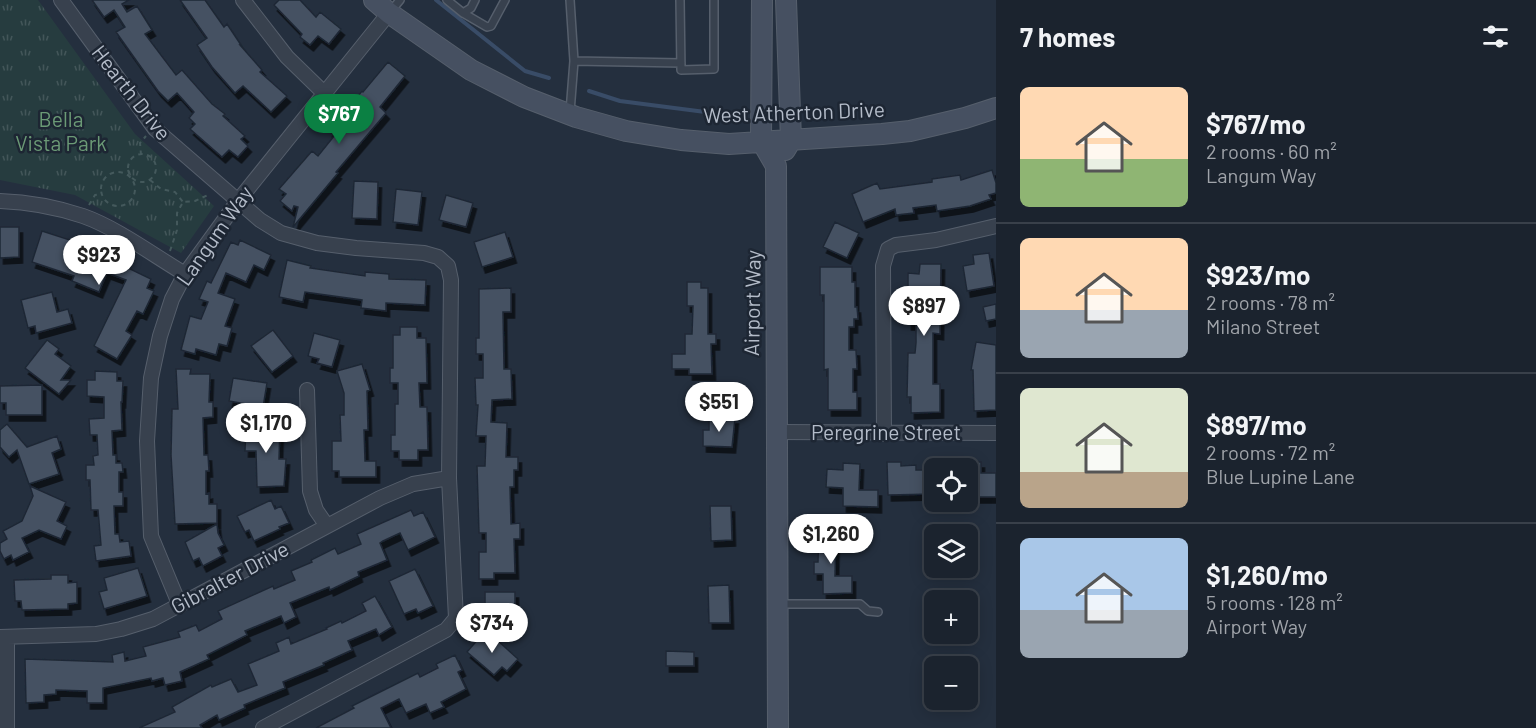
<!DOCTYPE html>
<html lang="en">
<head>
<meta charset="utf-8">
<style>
  body { margin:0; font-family:Barlow,sans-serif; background:#242b36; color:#f1f3f6; height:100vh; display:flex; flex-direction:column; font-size:22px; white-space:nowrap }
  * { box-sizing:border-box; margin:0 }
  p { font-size:20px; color:#a0a4aa }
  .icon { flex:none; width:33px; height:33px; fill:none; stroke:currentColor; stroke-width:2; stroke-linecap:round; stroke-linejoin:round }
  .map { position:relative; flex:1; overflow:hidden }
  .details { display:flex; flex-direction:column; background:#1b232e; width:540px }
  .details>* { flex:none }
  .tools { position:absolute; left:924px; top:458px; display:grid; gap:12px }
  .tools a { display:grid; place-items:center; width:54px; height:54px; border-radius:9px; background:#1b232e; box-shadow:0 3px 15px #0003,0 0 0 2px #39404a; font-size:30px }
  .price { position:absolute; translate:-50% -51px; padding:0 14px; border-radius:21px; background:#fff; color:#222; font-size:20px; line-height:39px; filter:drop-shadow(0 2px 3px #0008) }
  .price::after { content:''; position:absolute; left:50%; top:36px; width:18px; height:14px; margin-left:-9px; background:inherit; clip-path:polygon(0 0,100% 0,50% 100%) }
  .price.current { background:#0b8043; color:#fff }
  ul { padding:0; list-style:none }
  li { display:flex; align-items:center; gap:18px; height:150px; padding:0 24px }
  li+li { border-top:2px solid #39404a }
  li span { display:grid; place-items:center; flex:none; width:168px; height:120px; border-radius:9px; color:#555 }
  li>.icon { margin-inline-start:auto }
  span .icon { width:72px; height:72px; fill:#fffc; stroke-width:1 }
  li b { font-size:26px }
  h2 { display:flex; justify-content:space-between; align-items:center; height:72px; padding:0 24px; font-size:26px }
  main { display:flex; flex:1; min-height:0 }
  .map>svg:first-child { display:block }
</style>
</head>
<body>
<main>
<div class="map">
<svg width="996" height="728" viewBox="0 0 996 728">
  <defs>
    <pattern id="park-tufts" width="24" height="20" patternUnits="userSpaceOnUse" patternTransform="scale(1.5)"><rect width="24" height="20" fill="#263c3f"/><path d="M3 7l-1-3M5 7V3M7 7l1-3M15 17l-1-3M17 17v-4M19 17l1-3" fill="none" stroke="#435659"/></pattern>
    <filter id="shadow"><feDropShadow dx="3.5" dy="6" stdDeviation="0" flood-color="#0009"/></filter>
  </defs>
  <rect width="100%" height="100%" fill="#242f3e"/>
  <path fill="url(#park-tufts)" d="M0,0H38L135,134L214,206L181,253L75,195L0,180Z"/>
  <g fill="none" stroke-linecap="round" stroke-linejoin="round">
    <path stroke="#394c67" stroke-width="4" d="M436,0L525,71L549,78
      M589,91L620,101L713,113"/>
  </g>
  <path fill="#455162" stroke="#1f2835" stroke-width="1.5" filter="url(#shadow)" d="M92,0H129L122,4L127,12L137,6L152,30L145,34L176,75L182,70L212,104L225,114L223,116L245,136L241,139L248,146L238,157L229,150L222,157L190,129L195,124L189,118L194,112L177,93L168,101L158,91L116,32L125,27L114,10L104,17Z
    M180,0H205L224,27L227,24L241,45H240L262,70L260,72L287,96L271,112L243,86L235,93L212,67L197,45L207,38Z
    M279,0H300L316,17L320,12L341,29L329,44L318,36L310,45L300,37L302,34L274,5Z
    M388,62L405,76L380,107L386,113L336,172L338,173L293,227L298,207L294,206L292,211L280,201L286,194L279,189L312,151L318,156L335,135L329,131L338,120L348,129L364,112L353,102L362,91L363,92Z
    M992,170L996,183V193L989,195L991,199L970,206L937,211L936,205L913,208L914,213L896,215L895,209L863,222L852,194L877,183L880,189L932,182V179L960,175L961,180Z
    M354,181L378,182L377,219L352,218Z
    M396,189L422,192L418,225L393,222Z
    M446,195L473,203L466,227L439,220Z
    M835,222L859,233L847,258L823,247Z
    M0,227H19V257L0,258Z
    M42,231L70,240L69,245L94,255L97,250L121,260L120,264L151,279L147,288L154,291L143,314L137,311L126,331L132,335L117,359L94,346L126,280L107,273L99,292L72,281L74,276L32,262Z
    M505,232L513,257L482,267L474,242Z
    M240,240L271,255L264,270L254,265L246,282L226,273L218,293L235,299L225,326L232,328L227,346L219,344L216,355L196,349L195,354L181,350L190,316L201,319L208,302L199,299L207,281L211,283L231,242L238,245Z
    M989,253L994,286L967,291L963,266L974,264L973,255Z
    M287,260L311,266L310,268L365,276V272L389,274V279L426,280L425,305L386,303V311L361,308L362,300L305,292L303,302L279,297Z
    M920,264H941L940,334L933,333V384H940V412L911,413V397H907L908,353H915L916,343V324H908V273L919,274Z
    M820,267H852V282H855V307H857L858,319H854V327H849V350H856L857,369H853V392H857V410H828V369L824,370V295H820Z
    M687,282H701V288H708V334H716V344H711L712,374H689V369H672V354H685V334H692L693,306H687Z
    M511,288V312H503L504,369H511L512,399L492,400L491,422L507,423L506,457H518V470H514V487H510L511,524L520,523V539H514L515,573H494V579H479V552H486V533H479L477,466H485L486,436H476L478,405H476L475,378H483V354H476V338H479V289Z
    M52,292L57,312L68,309L72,323L36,333L35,326L28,328L21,300Z
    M996,304V319L986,321L983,307Z
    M400,327H417V338H426L427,383H419L420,407H427L428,450H418V460H399V451H391V435H395V404H398V383H390V368H393V335H400Z
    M273,330L293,356L272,372L251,346Z
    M314,333L340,340L332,367L317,363L319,359L308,356Z
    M47,340L59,349L55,354L71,366L61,380H71L59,394L25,368Z
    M976,342L996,345V410L974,411L973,370H971Z
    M362,364L370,390L367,391L368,430H364L365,461H376V477H339V471H332V441H341L340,415H344V393L337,371Z
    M176,369H191L190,374H210L209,402H213V417L203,418L204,455H208L209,471H206V494L209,493V504H217V523L175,524L171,455L172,409H178Z
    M95,371L117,372V381H123L122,402H121L122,430L112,431L113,455H116V463H122L123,472H119V492H123V506H114L115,534H119L120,542L129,541L131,556L96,561L94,546L101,545L98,510H91L90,480H86V465H94L93,456L98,455L97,435H90L89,419L104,418V397L87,396V380H95Z
    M233,378L267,383L263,407L229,401Z
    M42,385V415H6V403H0V386Z
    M709,418H735L732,447L703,446V430H709Z
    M7,424L27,447L57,436L61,449L52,453L59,474L29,484L17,450L9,457L0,447V430Z
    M246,424L280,425L279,459H286L284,486L257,487L256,451H245Z
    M887,462H901V466L916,465V470H934V494L888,495Z
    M968,462H981V473H996V497H968Z
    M843,463L860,464L859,490H878V507L843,506V488L826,487L827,469L843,470Z
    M30,486L66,502L57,521L67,526L61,539L39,530L22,538L29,552L13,560L11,555L4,559L0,551V543L7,539L3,531L22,521L33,496Z
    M271,500L275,509L281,506L289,523L279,527L280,529L254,541L249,530L245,532L237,516Z
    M710,506H731L732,540L711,541Z
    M411,510L414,516L423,512L435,537L408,550L400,533L383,541L380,543L387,560L358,572L359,576L330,590L329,587L290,603L296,617L284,623L281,616L245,631L247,635L207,655L209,659L180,672L182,681L165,685L163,678L152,681L151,678L103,688V703H87V691L56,690V694L44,695V702L26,703L25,659L113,662L112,655L124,652L125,661L146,656L143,647L180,637L178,632L196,625L199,631L222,619L218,611L273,586L274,589L295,580L291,571L312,562L311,560L335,548L338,554L361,544L357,534Z
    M217,524L218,533L224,545L218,548L222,556L203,566L199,558L193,561L185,542Z
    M819,529H836L835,576H852V593L823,594V574H814V562H818Z
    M138,568L147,596L104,609L99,592L107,590L104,578Z
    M415,569L433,606L418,613L416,609L404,614L389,581Z
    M51,575H68V583L77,582V603L68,604V609L22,610L21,601H15L14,580L51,579Z
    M729,585L730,623H709L708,586Z
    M485,592H515V610H511V622H494L504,610H485Z
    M375,596L392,627L379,635L376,629L348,641L352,650L323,663L324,665L283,682L285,688L244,705L245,708L219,720L217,715L200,725L202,728H139L175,712L172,707L211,685L212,687L231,679L238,692L257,685L248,664L279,651L276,643L289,637L291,644L327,629L326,628L341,621L342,623L366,611L362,603Z
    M486,630L518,659L507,671L502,667L494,675L467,652Z
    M666,651L694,652V666H666Z
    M455,655L462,670L458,672L466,689L441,702L444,707L430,713L426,704L406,713L399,699L381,708L391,728H316L354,708L352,706L418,673L420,677L438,668L436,664Z"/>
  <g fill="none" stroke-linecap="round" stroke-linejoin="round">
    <g stroke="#565f6c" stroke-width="10">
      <path id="lane" d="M447,0L463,13L471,8L475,0
        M680,0L681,70L714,69V0
        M390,12L400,0
        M463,13L487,27L491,26L505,0
        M574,61L681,63
        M570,112L574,61L570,0
        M779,604H860L868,611L878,612"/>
    </g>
    <g stroke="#565f6c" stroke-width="16">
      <path id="street" d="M61,0L155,129L260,220L281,233L317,243L356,248L424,253L438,257L448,266L451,280L449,478L456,618L446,630L263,728
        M243,0L287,57L324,93
        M0,201C28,202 56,207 83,216C117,228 153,255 185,274
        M307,390L310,491L316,510L327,526
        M775,432L996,433
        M884,434L883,266L888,249L896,245L936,240L996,226
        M180,606L151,536L147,441L151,378L160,336L172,299L185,274L238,201L389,13
        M0,637L96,634L121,629L153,619L380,498L413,484L449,478
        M7,637V728"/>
    </g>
    <g stroke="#565f6c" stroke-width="22">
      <path id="secondary" d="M374,0L389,13L471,70L524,97L576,117L626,131L681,140L729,144L882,134L910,131L965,118L996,108
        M762,0L761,140L776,166L778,728
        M785,150L791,140L786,0"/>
    </g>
    <path stroke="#44595c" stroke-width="2" stroke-dasharray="4.5 4.5" stroke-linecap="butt" d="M128 168a14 14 0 1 1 28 0a14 14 0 1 1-28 0Z
      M141,155L140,143L146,136
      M101 189a17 17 0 1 1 34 0a17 17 0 1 1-34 0Z
      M150,180L161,189L175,192L183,202
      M89,205L95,195L102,194
      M170,251L177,230V213L183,202L195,201L210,194"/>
    <use href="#lane" stroke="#38414e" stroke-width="7"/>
    <use href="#street" stroke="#38414e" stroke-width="14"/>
    <use href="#secondary" stroke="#465061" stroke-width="20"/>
  </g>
  <g text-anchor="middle" stroke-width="5" stroke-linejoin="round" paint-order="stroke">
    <g font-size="21" fill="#b4bcc9" stroke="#1d2633">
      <text transform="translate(131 93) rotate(52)" y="7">Hearth Drive</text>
      <text transform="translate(794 113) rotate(-2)" y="7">West Atherton Drive</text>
      <text transform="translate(215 236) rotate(-55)" y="7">Langum Way</text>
      <text transform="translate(753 303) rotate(-89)" y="7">Airport Way</text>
      <text x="886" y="440">Peregrine Street</text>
      <text transform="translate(230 578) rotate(-28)" y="7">Gibralter Drive</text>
    </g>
    <g font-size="21" fill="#6b9a76" stroke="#1d2633">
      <text x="61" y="127">Bella<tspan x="61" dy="24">Vista Park</tspan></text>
    </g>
  </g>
</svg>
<div class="tools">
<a><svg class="icon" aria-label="locate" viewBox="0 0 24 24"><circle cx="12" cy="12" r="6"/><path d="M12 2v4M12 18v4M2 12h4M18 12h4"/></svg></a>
<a><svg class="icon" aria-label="layers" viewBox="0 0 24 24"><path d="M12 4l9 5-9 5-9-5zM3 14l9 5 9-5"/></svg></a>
<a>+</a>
<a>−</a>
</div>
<b class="price current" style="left:339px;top:145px">$767</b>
<b class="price" style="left:99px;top:286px">$923</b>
<b class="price" style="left:924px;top:337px">$897</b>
<b class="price" style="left:719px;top:433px">$551</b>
<b class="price" style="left:266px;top:454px">$1,170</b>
<b class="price" style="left:831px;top:565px">$1,260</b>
<b class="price" style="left:492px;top:654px">$734</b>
</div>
<section class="details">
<h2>7 homes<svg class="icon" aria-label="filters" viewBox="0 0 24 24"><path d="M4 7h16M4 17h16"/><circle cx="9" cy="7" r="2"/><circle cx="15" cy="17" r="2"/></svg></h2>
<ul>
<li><span style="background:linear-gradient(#ffd9b3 60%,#8fb573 0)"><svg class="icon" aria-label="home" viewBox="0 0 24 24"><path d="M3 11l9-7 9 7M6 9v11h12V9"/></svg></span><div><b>$767/mo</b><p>2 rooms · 60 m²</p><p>Langum Way</p></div></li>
<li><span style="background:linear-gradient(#ffd9b3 60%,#9aa5b1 0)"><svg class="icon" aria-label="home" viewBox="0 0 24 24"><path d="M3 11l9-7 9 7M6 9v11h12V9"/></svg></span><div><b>$923/mo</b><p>2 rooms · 78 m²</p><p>Milano Street</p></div></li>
<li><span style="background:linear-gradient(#dfe7d0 70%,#b9a48a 0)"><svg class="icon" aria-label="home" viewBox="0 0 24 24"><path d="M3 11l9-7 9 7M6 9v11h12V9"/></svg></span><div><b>$897/mo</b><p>2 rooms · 72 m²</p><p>Blue Lupine Lane</p></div></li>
<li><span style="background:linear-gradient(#a9c7e8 60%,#9aa5b1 0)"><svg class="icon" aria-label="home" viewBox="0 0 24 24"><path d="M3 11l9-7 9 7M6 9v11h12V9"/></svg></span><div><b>$1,260/mo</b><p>5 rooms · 128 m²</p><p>Airport Way</p></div></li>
</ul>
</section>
</main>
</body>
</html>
